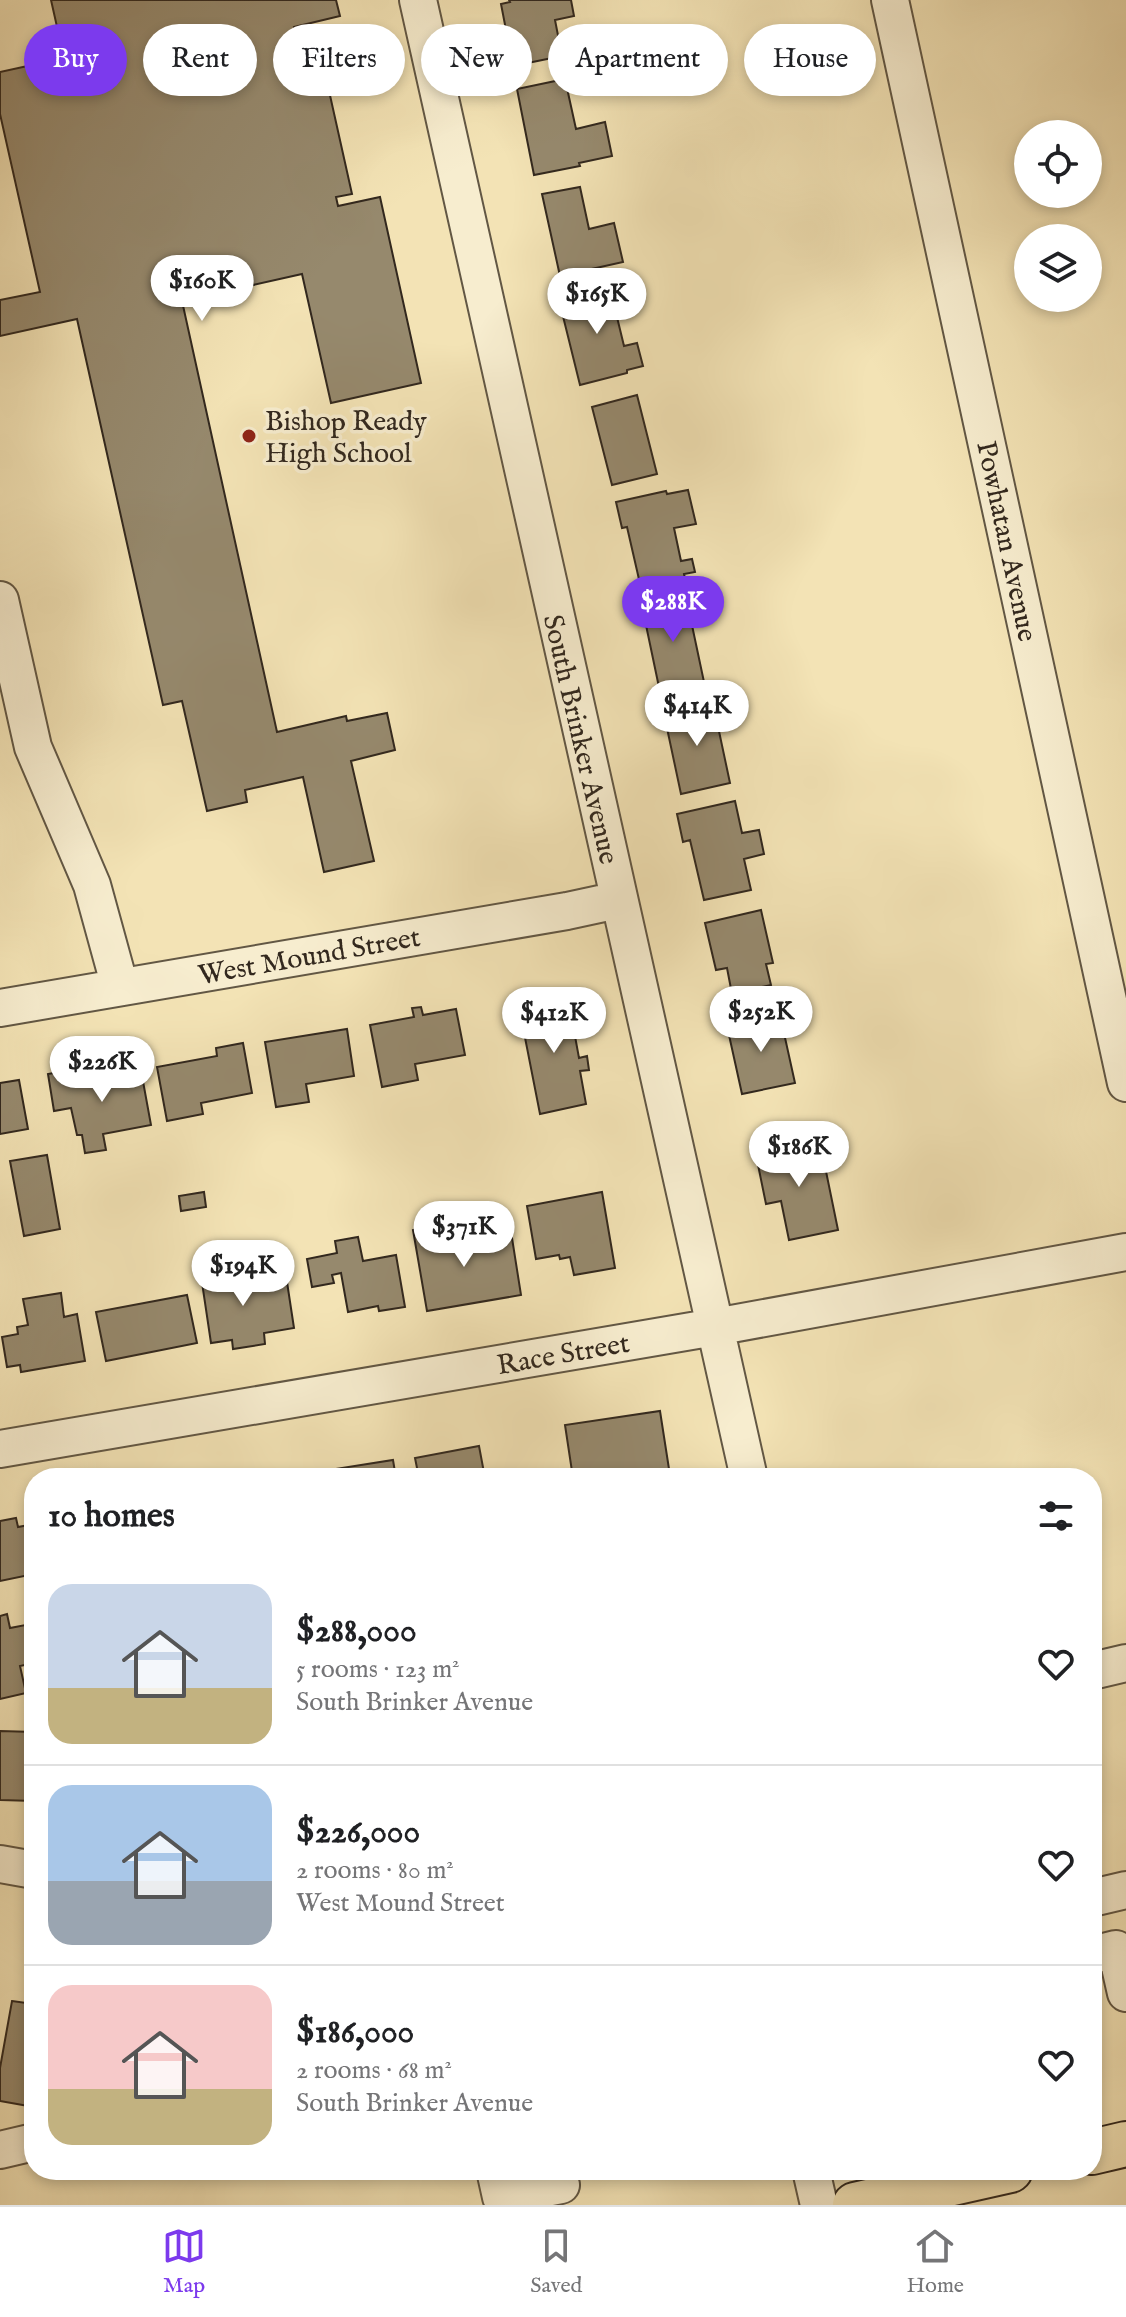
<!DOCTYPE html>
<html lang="en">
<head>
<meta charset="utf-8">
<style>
  body { margin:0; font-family:"IM FELL English",serif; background:#f6f6f6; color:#202124; height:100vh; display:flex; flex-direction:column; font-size:30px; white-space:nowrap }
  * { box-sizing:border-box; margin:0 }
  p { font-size:26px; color:#757577 }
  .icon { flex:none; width:44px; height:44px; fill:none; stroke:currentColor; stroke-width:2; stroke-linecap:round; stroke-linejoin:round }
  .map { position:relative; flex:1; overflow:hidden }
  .sheet { position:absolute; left:24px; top:1468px; width:1078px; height:712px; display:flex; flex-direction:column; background:#fff; border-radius:32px; box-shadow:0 4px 12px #0003 }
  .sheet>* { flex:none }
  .hud { position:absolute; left:24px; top:24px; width:1078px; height:72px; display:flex; gap:16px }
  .buttons { position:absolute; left:1014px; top:120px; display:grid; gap:16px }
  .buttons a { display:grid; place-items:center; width:88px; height:88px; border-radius:50%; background:#fff; box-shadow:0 4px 12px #0003; font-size:40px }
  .price { position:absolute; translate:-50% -68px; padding:0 18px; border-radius:28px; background:#fff; color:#222; font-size:26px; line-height:52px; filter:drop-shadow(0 2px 4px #0008) }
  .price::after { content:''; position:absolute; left:50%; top:48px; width:24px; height:18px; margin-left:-12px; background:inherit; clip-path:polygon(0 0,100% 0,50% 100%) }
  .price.current { background:#7c3aed; color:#fff }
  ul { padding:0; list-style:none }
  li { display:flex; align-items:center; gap:24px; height:200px; padding:0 24px }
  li+li { border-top:2px solid #e0e0e0 }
  li span { display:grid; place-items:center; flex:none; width:224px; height:160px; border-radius:24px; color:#555 }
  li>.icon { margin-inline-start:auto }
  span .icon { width:96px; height:96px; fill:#fffc; stroke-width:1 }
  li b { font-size:34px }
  h2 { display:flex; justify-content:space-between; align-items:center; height:96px; padding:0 24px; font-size:34px }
  .pill { padding:0 28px; border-radius:36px; background:#fff; box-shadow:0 4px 12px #0003; font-size:28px; line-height:72px }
  .pill.current { background:#7c3aed; color:#fff }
  .tabs { display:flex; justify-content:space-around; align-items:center; height:112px; border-top:2px solid #e0e0e0; background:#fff; font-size:22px; color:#757577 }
  .tabs a { display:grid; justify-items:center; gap:4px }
  .tabs .current { color:#7c3aed }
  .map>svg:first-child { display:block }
</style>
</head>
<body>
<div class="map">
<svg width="1126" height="2205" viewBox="0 0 1126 2205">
  <rect width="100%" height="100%" fill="#f3e3b5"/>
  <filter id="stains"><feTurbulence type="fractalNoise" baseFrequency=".0025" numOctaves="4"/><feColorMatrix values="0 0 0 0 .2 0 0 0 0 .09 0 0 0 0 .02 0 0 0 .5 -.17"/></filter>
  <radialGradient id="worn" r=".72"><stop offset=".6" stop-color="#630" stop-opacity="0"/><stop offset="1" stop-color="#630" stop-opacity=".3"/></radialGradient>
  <path fill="#96896d" stroke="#32281e" stroke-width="2" d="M51,0H336L340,16L294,27L299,51L319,46L352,194L336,197L338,206L380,197L421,383L331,403L302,274L182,301L277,732L346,716L347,721L387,713L395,750L351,761L374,861L324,872L303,777L245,790L247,802L207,811L182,701L163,705L77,319L0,336V300L40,292L0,114V72L64,58Z
    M509,0H571L574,16L555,20L562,56L513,66L501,4L510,2Z
    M565,79L576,129L605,122L612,156L579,163L580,166L534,175L517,89Z
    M580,187L589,229L614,223L623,262L560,276L542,194Z
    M609,284L624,346L637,343L643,366L627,370V373L580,385L558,296Z
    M637,395L657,474L612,485L592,407Z
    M688,490L696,524L674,528L681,561L692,559L695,572L684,574L685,578L641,588L627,527L622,528L616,502L666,491L667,494Z
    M686,597L704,682L660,692L642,606Z
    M713,703L730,783L681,794L664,714Z
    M735,801L742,833L759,830L764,854L744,859L751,890L704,900L690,840L683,842L677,814Z
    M761,910L773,963L766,964L771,985L732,994L727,968L716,970L705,923Z
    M568,998L579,1058L587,1056L589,1070L580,1071L586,1104L540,1114L519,1007Z
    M421,1007L423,1015L456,1009L465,1055L415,1064L418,1080L382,1087L370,1025L414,1017L412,1008Z
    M780,1015L795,1083L742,1094L727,1026Z
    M347,1029L354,1076L306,1084L309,1102L276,1107L265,1042Z
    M243,1043L252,1093L201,1103L203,1114L167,1121L157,1067L217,1056L216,1048Z
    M140,1065L151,1125L103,1134L106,1150L85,1153L82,1135H77L71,1108L54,1111L48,1074L70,1070L73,1083L109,1076L108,1071Z
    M19,1080L28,1129L0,1134V1083Z
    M820,1142L838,1230L789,1240L781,1201L766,1204L756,1155Z
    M47,1155L60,1229L24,1236L10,1161Z
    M204,1192L206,1207L181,1211L179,1196Z
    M602,1192L615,1268L574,1275L570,1257L560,1259L559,1255L536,1259L527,1206Z
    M453,1223L457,1247L512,1238L521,1295L427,1311L413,1230Z
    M358,1237L363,1261L396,1255L405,1307L379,1311L378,1306L348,1312L341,1273L332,1275L334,1283L312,1287L307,1259L337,1253L335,1241Z
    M236,1264L240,1289L287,1282L294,1328L264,1333L265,1344L233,1349L232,1340L211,1343L200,1269Z
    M61,1293L64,1317L77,1314L85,1361L21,1372L20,1365L7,1367L2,1337L18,1334L17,1327L28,1325L23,1299Z
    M187,1295L197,1343L106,1361L96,1312Z
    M660,1411L669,1469L613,1478H573L565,1425Z
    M479,1446L485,1478H419L415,1458Z
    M393,1460L396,1478H330L329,1470Z
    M16,1518L18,1527L34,1524V1574L0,1581V1521Z
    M7,1614L10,1628L26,1625L27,1619L34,1618V1663L20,1666L26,1693L0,1699V1616Z
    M0,1731L34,1732V1801L0,1800Z
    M12,2001L34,2004V2107L0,2101V2068Z"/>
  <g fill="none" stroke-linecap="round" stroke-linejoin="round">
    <g stroke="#625744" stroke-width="40">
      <path id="minor" d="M418,0L749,1478
        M890,0L1126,1083
        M0,600L33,747L92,885L120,987
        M0,1008L567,911L618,900
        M0,1449L715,1327L1126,1252
        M1092,1671L1126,1663
        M0,1864L34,1870
        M1092,1898L1126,1890
        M1092,1955L1116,1949L1126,1993
        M0,2150L34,2142
        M495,2170L501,2197L561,2185
        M811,2170L819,2205"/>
    </g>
    <g stroke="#32281e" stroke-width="48">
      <path id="major" d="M1092,2152L1126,2144
        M855,2205L1010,2170"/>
    </g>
    <use href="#minor" stroke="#f7edcf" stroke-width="36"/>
    <use href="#major" stroke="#f3e3b5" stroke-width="44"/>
  </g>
  <circle fill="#8f2418" stroke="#f7edcf" stroke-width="3" cx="249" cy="436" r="8"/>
  <g text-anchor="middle" stroke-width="7" stroke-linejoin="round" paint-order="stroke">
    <g font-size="28" fill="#32281e" stroke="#f7edcf" text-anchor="start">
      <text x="265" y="430">Bishop Ready<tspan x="265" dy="32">High School</tspan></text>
    </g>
    <g font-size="28" fill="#32281e" stroke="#f7edcf">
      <text transform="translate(1008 541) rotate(78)" y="10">Powhatan Avenue</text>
      <text transform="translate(582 739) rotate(77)" y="10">South Brinker Avenue</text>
      <text transform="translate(309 955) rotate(-10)" y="10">West Mound Street</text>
      <text transform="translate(563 1353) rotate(-10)" y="10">Race Street</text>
    </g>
  </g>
  <rect width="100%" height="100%" filter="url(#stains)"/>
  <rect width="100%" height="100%" fill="url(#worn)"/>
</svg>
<div class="buttons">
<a><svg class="icon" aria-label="locate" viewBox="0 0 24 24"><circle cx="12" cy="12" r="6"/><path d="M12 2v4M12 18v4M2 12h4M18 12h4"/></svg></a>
<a><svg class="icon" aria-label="layers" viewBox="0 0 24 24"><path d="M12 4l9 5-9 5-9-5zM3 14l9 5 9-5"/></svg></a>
</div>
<b class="price" style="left:202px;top:323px">$160K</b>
<b class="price" style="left:597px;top:336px">$165K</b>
<b class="price current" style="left:673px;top:644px">$288K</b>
<b class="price" style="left:697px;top:748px">$414K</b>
<b class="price" style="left:761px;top:1054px">$252K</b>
<b class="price" style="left:554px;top:1055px">$412K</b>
<b class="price" style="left:102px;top:1104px">$226K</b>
<b class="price" style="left:799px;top:1189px">$186K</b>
<b class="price" style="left:464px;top:1269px">$371K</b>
<b class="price" style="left:243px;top:1308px">$194K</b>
<div class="hud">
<a class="pill current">Buy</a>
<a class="pill">Rent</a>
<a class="pill">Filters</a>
<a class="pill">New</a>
<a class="pill">Apartment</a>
<a class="pill">House</a>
</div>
<section class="sheet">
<h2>10 homes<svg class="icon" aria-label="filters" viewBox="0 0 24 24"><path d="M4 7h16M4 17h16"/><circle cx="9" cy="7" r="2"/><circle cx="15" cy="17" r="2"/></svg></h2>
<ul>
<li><span style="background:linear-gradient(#c9d6e8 65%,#c2b280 0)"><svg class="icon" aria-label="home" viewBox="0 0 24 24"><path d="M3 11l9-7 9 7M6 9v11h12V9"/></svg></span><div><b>$288,000</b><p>5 rooms · 123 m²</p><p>South Brinker Avenue</p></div><svg class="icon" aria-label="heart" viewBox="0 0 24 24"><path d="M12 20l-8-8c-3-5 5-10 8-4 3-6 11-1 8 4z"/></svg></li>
<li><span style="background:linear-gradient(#a9c7e8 60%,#9aa5b1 0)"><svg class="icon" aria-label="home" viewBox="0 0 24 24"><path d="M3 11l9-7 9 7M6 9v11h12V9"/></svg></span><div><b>$226,000</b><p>2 rooms · 80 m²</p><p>West Mound Street</p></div><svg class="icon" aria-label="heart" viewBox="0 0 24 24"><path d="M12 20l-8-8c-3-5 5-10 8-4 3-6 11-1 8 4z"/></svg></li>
<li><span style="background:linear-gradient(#f6c9c9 65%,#c2b280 0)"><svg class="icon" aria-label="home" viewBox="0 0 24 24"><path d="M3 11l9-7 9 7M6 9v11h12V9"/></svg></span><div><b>$186,000</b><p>2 rooms · 68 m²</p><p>South Brinker Avenue</p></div><svg class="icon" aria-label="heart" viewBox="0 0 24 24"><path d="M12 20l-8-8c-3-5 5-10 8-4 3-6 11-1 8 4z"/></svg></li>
</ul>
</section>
</div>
<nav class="tabs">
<a class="current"><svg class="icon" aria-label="map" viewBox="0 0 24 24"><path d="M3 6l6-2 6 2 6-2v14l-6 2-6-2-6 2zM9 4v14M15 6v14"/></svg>Map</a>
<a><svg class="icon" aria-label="saved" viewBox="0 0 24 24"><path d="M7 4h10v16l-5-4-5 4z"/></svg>Saved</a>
<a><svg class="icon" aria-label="home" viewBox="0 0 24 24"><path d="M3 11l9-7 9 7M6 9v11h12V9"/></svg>Home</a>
</nav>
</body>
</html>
